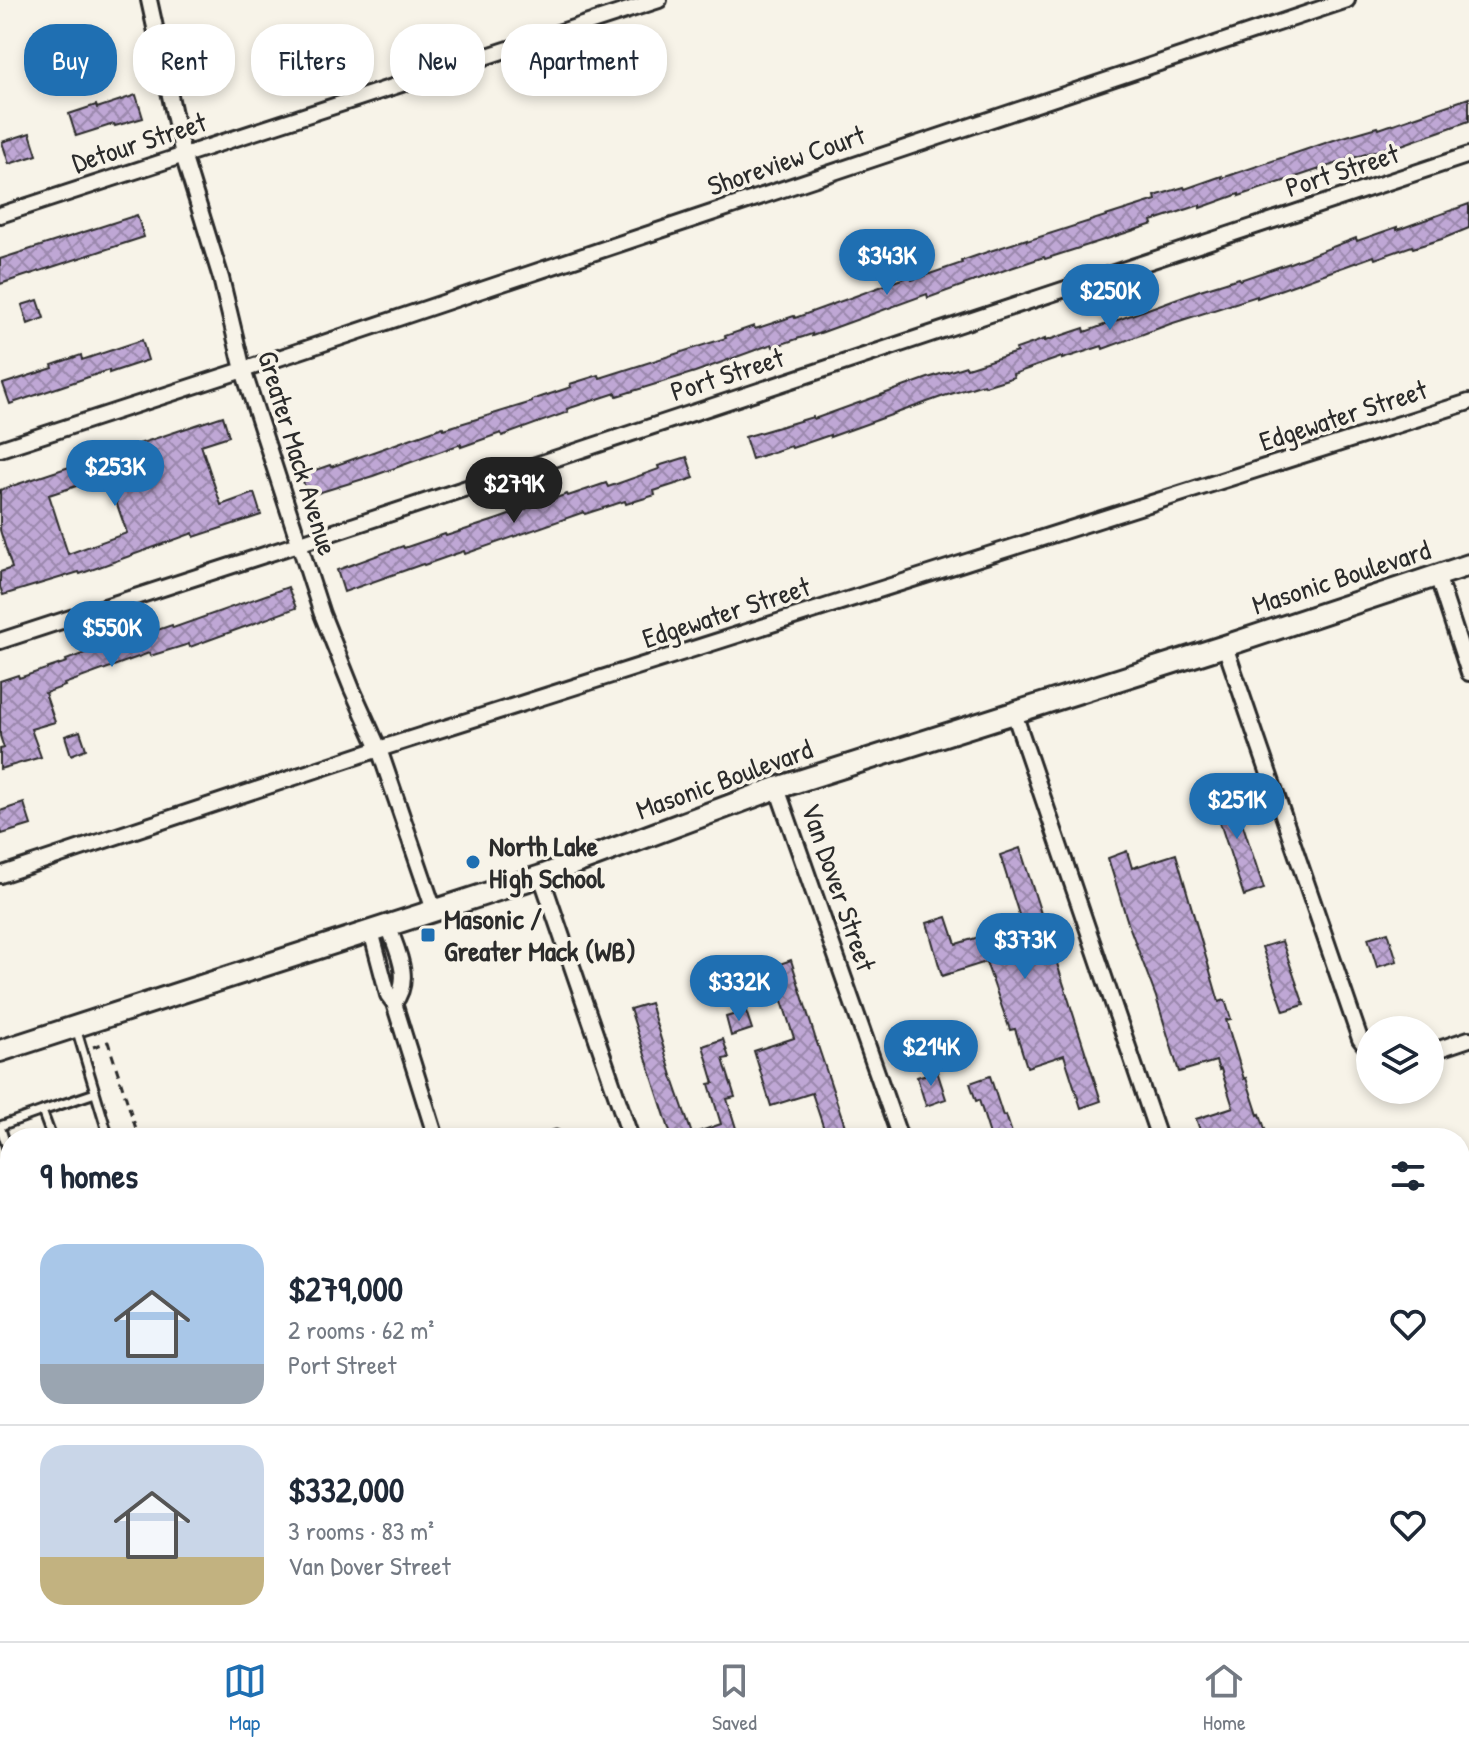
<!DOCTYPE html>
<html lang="en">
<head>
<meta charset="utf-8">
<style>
  body { margin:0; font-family:"Patrick Hand",sans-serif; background:#f6f6f7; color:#1f2937; height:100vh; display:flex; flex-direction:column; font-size:30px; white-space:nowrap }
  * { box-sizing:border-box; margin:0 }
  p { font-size:26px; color:#747a83 }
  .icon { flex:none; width:44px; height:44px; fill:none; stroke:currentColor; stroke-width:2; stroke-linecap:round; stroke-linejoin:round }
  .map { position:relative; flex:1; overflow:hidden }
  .details { position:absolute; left:0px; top:1128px; width:1470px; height:514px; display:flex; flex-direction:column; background:#fff; border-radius:32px 32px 0 0; box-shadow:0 4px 12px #0003 }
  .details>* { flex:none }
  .top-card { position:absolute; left:24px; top:24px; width:800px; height:72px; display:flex; gap:16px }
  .buttons { position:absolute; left:1356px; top:1016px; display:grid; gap:16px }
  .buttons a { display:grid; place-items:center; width:88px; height:88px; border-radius:50%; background:#fff; box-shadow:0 4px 12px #0003; font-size:40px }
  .price { position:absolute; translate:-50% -68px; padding:0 18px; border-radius:28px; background:#1f6fb2; color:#fff; font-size:26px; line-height:52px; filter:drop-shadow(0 2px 4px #0008) }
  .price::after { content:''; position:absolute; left:50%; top:48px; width:24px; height:18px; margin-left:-12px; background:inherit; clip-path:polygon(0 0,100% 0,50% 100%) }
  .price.on { background:#222; color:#fff }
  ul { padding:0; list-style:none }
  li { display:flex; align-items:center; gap:24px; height:200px; padding:0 40px }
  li+li { border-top:2px solid #e0e1e3 }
  li span { display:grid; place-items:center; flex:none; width:224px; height:160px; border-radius:24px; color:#555 }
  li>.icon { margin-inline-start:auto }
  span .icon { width:96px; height:96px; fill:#fffc; stroke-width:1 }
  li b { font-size:34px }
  h2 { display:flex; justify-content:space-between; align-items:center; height:96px; padding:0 40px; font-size:34px }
  .tag { padding:0 28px; border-radius:32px; background:#fff; box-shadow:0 4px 12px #0003; font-size:28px; line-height:72px }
  .tag.on { background:#1f6fb2; color:#fff }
  .dock { display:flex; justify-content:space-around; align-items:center; height:112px; border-top:2px solid #e0e1e3; background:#fff; font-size:22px; color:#747a83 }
  .dock a { display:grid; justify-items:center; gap:4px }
  .dock .on { color:#1f6fb2 }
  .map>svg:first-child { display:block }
</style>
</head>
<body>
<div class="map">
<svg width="1469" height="1641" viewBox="0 0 1469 1641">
  <defs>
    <pattern id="building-cross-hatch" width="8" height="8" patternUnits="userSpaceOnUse" patternTransform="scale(2)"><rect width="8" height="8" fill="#bfa7d5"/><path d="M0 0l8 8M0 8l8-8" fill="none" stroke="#9b88ad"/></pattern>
  </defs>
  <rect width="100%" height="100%" fill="#f7f3e8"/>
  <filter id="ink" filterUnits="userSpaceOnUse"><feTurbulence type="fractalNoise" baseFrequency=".0125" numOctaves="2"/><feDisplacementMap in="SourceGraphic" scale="16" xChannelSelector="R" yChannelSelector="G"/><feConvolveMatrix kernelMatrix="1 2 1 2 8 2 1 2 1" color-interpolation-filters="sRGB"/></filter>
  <g filter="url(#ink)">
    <path fill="#9ee3b0" stroke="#64876e" stroke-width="2" d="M10,1491V1575L0,1542V1494Z"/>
    <path fill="url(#building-cross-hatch)" stroke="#2b2b2b" stroke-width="2" fill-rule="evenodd" d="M136,95L143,118L115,126L114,124L76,136L69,114L96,105L97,108Z
      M1469,98V121L1396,147L1395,145L1356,157L1239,196V194L1200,208V205L1152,221L1153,224L1045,259L1044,257L1005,270L928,298L927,294L812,336V334L773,347L772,344L695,372L617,396L616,393L567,409L568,412L502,436L501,433L461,447V444L373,476L308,496L301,475L330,465L331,467L443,427L444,429L532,402V400L571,387L570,384L599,375L600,378L726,338L725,336L754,326L755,329L794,316L795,318L910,276L912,280L962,263L961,261L990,251L1027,239V241L1156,200L1155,196L1184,187L1185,189L1222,176V178L1340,138L1378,127L1379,129Z
      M30,133L37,155L9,164L2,142Z
      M1469,204V228L1442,239L1413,248L1412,246L1375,259L1374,256L1257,298V296L1170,324L1103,349L1102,346L1062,359V357L1013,374L1014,377L985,386L984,384L944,396L830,437V435L792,448L791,446L752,459L745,437L813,417L814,419L928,378L966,366L967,368L1017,352L1016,349L1045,339V341L1084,328L1085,332L1200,290L1239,278L1240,280L1290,263L1356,238L1357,241L1397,227V230Z
      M137,215L144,237L0,284V259Z
      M38,300L44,318L28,324L22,305Z
      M142,340L148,360L109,373V370L10,404L3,384L53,368L52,365L81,355L82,360Z
      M223,416L229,436L201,445L221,505L254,493L261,515L194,537L193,533L80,574L79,572L3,595L0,587V572L12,568L0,530V490ZM107,476L127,533L68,554L49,495Z
      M687,457L694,478L654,491L655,495L626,504L625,501L585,514L584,512L465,554L464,551L424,565L423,564L344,592L337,570L403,546L404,548L445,534L446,536L498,519L567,494L568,496L606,483L608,487L659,469L658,466Z
      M288,587L296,608L190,647L189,644L150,656L149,653L64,684L65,686L45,693L55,722L31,729L41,757L0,769V749L4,748L0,736V681L18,675L19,678L67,662L66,660L133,635L134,638L172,625L173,628Z
      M80,731L86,749L71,755L65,736Z
      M1230,786L1264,889L1244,896L1210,792Z
      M24,803L31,825L2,834L0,827V811Z
      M1020,848L1101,1101L1081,1108L1064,1055L1027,1067L1015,1029L1010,1030L986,962L942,976L927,923L947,917L956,944L1022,924L1000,855Z
      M1127,851L1132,868L1176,854L1219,1002L1225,1000L1231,1019L1226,1020L1244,1079L1246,1078L1258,1115L1260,1114L1266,1132L1247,1138H1203L1196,1119L1233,1107L1221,1069L1219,1070L1216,1061L1179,1072L1156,997L1128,923L1108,858Z
      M1388,932L1397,961L1377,967L1368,938Z
      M1282,941L1304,1005L1284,1011L1262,947Z
      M791,960L815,1037L849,1138H827L812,1093L771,1106L754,1051L794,1038L771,967Z
      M650,1003L673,1079L692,1134L721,1124L709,1084L714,1083L703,1046L723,1039L729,1058L723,1059L735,1097L727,1099L739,1138H672L630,1009Z
      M746,1011L752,1029L731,1036L726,1017Z
      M970,1033L975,1052L955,1058L949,1040Z
      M937,1071L946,1099L926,1106L917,1077Z
      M990,1076L1003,1116L1006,1115L1012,1133L997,1138H991L979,1100L976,1101L970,1083Z"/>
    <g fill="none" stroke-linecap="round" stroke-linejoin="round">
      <g stroke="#2b2b2b" stroke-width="13">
        <path id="lane" d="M76,1028L109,1138
          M0,1126L42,1111
          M0,1126L10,1157
          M52,1138L42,1111L95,1093
          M547,1138L556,1135"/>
      </g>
      <g stroke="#2b2b2b" stroke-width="20">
        <path id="street" d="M149,0L183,155L221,278L243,370L322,614L352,689L379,749L434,910
          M0,215L659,0
          M0,449L243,370L1347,0
          M1437,575L1469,673
          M0,641L298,544L1469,155
          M1225,646L1360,1039L1370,1052
          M1014,713L1159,1138
          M777,788L900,1138
          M0,875L379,749L1469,402
          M541,876L631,1138
          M371,931L388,995L394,1003C413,979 397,951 388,925
          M394,1003L436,1138
          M1430,1052L1469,1039
          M1460,1262L1469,1259
          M1460,1509L1469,1506
          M1326,1632L1328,1641
          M295,1641L321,1632
          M1055,1641L1082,1632"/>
      </g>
      <g stroke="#2b2b2b" stroke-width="26">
        <path id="secondary" d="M0,1051L541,876L777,788L1225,646L1469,565"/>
      </g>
      <path stroke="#2b2b2b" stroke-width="3" stroke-dasharray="8 6" stroke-linecap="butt" d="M93,1047L108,1042L139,1138"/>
      <use href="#lane" stroke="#f7f3e8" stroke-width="7"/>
      <use href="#street" stroke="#f7f3e8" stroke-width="14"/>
      <use href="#secondary" stroke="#f7f3e8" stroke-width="20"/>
    </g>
  </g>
  <g fill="#1f6fb2" stroke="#f7f3e8" stroke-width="3">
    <circle cx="473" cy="862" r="8"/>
    <rect x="420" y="927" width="16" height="16" rx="4"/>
  </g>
  <g text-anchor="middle" stroke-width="7" stroke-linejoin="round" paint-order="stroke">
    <g font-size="28" fill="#2b2b2b" stroke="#f7f3e8">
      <text transform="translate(139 142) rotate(-18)" y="10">Detour Street</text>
      <text transform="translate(786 160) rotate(-19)" y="10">Shoreview Court</text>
      <text transform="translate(1342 170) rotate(-18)" y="10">Port Street</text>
      <text transform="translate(727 374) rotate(-18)" y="10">Port Street</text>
      <text transform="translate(1343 415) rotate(-18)" y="10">Edgewater Street</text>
      <text transform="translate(298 453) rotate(73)" y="10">Greater Mack Avenue</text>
      <text transform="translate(1341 577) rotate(-18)" y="10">Masonic Boulevard</text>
      <text transform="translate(726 612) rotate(-18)" y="10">Edgewater Street</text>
      <text transform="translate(724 779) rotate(-20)" y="10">Masonic Boulevard</text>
      <text transform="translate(839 887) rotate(71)" y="10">Van Dover Street</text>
    </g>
    <g font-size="28" font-weight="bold" fill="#2b2b2b" stroke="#f7f3e8" text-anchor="start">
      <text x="489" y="856">North Lake<tspan x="489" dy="32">High School</tspan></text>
      <text x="444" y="929">Masonic /<tspan x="444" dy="32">Greater Mack (WB)</tspan></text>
    </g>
  </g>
</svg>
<div class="buttons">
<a><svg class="icon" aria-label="layers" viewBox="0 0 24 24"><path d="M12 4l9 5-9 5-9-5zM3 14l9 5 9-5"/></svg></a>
</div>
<b class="price" style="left:887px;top:297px">$343K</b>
<b class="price" style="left:1110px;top:332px">$250K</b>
<b class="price" style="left:115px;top:508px">$253K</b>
<b class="price on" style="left:514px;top:525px">$279K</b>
<b class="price" style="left:112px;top:669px">$550K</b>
<b class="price" style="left:1237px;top:841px">$251K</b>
<b class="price" style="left:1025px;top:981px">$373K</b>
<b class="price" style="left:739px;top:1023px">$332K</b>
<b class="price" style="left:931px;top:1088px">$214K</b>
<div class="top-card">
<a class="tag on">Buy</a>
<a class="tag">Rent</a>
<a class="tag">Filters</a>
<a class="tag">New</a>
<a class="tag">Apartment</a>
</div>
<section class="details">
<h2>9 homes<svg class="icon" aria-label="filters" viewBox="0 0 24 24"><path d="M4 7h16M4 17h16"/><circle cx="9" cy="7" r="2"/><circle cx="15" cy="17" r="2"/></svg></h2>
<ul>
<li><span style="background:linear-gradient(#a9c7e8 75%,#9aa5b1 0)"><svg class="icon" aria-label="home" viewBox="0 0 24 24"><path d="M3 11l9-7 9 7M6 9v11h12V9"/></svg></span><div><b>$279,000</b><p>2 rooms · 62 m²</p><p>Port Street</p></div><svg class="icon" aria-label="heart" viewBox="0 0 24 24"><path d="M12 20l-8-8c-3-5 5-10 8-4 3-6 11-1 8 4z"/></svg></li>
<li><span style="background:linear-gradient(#c9d6e8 70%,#c2b280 0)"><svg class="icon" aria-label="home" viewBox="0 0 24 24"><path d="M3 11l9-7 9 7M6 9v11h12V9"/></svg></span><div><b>$332,000</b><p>3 rooms · 83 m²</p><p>Van Dover Street</p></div><svg class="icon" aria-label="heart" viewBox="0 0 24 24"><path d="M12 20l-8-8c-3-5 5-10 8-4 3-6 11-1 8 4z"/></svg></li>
</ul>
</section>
</div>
<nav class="dock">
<a class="on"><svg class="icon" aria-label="map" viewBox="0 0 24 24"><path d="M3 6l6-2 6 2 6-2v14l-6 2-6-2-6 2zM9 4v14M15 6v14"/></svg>Map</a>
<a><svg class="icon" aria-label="saved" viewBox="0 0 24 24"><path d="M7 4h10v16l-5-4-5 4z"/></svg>Saved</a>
<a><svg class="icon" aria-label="home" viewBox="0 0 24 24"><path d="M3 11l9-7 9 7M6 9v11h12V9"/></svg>Home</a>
</nav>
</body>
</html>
